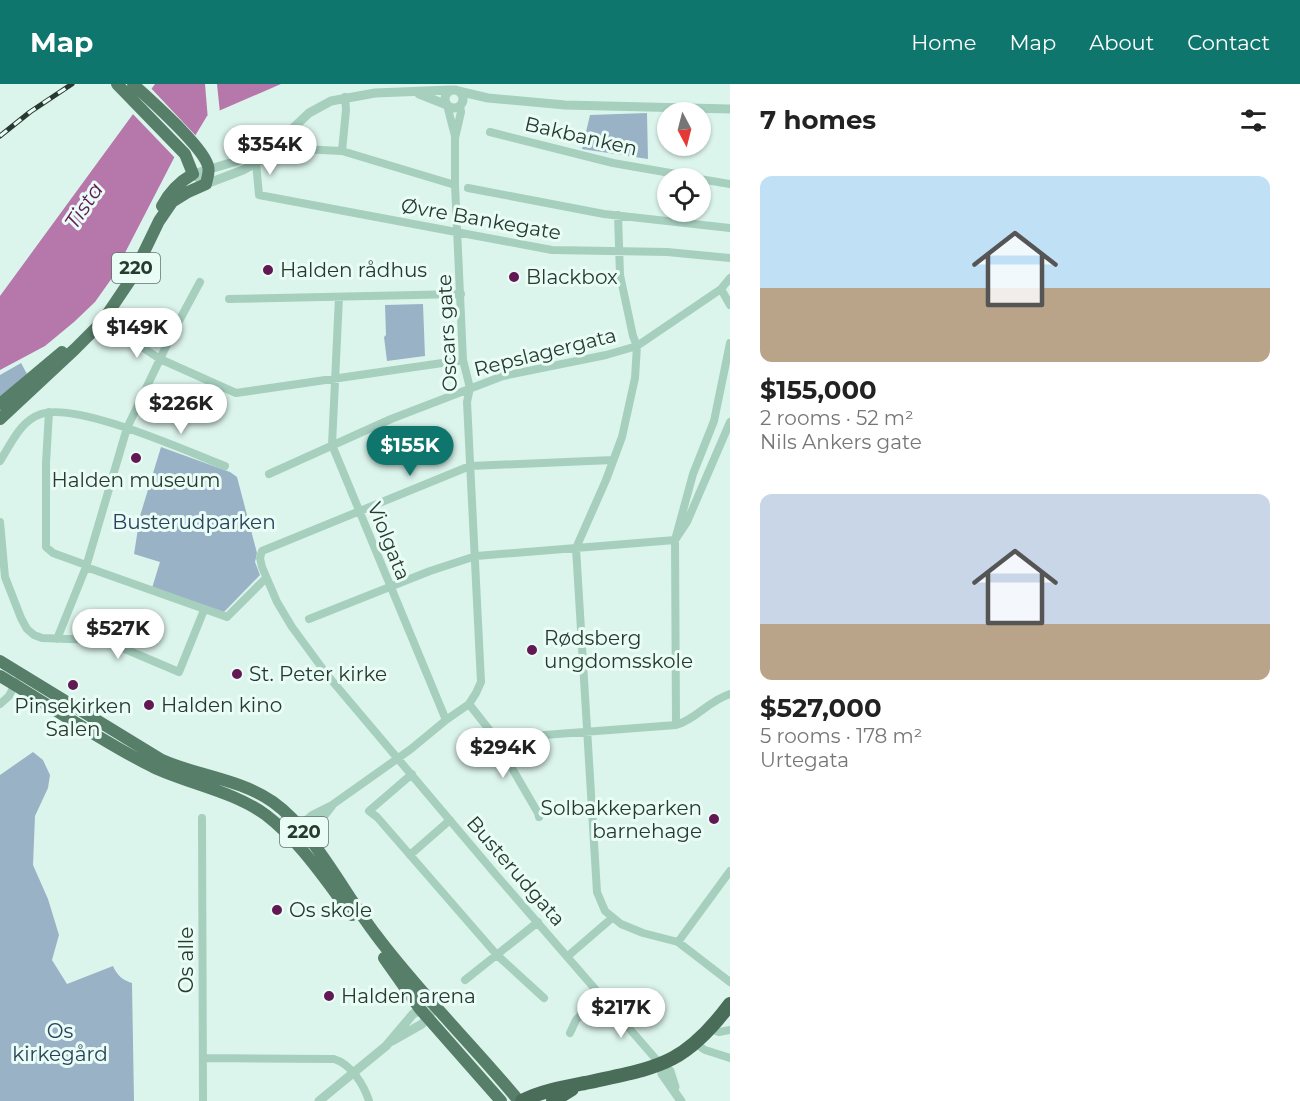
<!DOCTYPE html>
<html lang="en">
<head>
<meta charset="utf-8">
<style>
  body { margin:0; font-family:Montserrat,sans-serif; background:#f6f6f6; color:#222; height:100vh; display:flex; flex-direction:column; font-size:22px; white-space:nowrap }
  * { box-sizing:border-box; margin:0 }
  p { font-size:20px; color:#767676 }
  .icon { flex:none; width:33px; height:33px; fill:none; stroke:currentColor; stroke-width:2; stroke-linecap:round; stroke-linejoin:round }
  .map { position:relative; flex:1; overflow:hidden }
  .panel { display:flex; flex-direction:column; background:#fff; width:570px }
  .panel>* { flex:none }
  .needle { width:39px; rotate:173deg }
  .controls { position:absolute; left:657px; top:18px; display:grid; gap:12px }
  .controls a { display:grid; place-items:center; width:54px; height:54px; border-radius:50%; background:#fff; box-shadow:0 2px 4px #0004; font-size:30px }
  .price { position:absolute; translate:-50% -51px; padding:0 14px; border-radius:21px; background:#fff; color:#222; font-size:20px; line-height:39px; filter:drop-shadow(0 2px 3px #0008) }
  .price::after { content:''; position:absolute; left:50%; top:36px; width:18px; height:14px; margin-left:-9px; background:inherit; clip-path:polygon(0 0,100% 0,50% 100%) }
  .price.on { background:#0f766e; color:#fff }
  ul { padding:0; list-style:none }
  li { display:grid; align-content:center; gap:12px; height:318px; padding:0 30px }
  li span { display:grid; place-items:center; height:186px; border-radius:12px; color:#555 }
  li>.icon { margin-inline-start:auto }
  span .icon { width:108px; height:108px; fill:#fffc; stroke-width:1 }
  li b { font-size:26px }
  h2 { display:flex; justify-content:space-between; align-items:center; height:72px; padding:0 30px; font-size:26px }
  header { display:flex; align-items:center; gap:36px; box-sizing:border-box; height:84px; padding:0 30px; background:#0f766e; color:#fff }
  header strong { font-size:28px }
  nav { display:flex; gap:33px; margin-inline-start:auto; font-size:21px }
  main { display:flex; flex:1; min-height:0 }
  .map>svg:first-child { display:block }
</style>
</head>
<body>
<header>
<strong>Map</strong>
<nav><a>Home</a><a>Map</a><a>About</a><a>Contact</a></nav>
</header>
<main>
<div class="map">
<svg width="730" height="1017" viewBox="0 0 730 1017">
  <rect width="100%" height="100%" fill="#dcf5ec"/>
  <path fill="#9ab2c6" d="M647,29L648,75L582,65L590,31Z
    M423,220L425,272L387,277L384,253L386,251L385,221Z
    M21,279L27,290L0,314V291Z
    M161,363L230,388L237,393L257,469L255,478L260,491L224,528L152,504L160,478L134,470L140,432Z
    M33,668L43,676L50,691L48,704L35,732L33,781L48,815L59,851L52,876L67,900L113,882C117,891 122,896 132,899L134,1017H0V691Z"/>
  <path fill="#b677ab" d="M155,0H281L207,32L195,52L175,72L112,194L95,218L74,238L45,262L0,286V212Z"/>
  <path fill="#dcf5ec" d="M205,0H217L220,29L208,36Z
    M149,2L198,54L177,76L130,27Z"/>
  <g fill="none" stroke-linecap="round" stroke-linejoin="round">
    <path stroke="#a6cfbe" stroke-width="8" d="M447,21L455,52
      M460,22L461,28L455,54V101L463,276L470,304L467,318L481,598L476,609L469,620
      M490,48L613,79L699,94
      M268,67L279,64L342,67L455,101
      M342,67L346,26L345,13
      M256,79L259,111L552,166L667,168L730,174
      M700,95L730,100
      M468,104L604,130L730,144
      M618,131L620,191L633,252L637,262L635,294L622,353L606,396L576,464L597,808L605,827L621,840L643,849L678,858L730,898
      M721,205L730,221
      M339,213L332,361L446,636
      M229,215L461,210
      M128,254L160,275L236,309L463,276
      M49,328L46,379V463L53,469L86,481
      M613,376L470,382L262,467L260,474L262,483L277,518L292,543L328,592L497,792L661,981
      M0,377C11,360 20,337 41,330C78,318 186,367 225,382
      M269,390L391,335L503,292L606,271L637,262L721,205L730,194
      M0,438L5,493L21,534L27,545L34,551L42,554L95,556L113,560L179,588L204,526
      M86,483L227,533L266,494
      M309,535L430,487L476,472L675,456L687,438L730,338
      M57,555L86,483L127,344L172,250L200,198
      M0,620L9,612L16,598
      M676,641L675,456L693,390L714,337L730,259
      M491,648L505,654L676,641C697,635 709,616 730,610
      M412,690L369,727L377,733L497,871L544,914
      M202,734L203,1017
      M291,755L299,742L312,731L332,721L411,665L446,636L469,620L491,648L538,729L539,733
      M291,755C313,749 318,740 332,722
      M410,771L450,736
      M678,858L730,787
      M568,872L612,834
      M465,896L538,838
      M711,945L719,948L730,946
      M570,949L576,936L600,911
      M696,960L705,966L730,974
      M203,974L334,975C351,980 364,1001 369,1017"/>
    <path stroke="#a6cfbe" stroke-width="9" d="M445 15a9 9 0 1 1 18 0a9 9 0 1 1-18 0Z
      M458,7L488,14L565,21L730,25
      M419,10L447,21
      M193,90L206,100L243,86L256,79L309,29L331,17L375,9L451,6
      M193,90L264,69
      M392,957L422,940L431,929
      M661,981L662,990L681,1017
      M661,981L670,987L675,1003
      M319,1017L386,962L413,930L424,924"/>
    <path stroke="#577e69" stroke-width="12" d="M117,0L185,70L193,90C179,98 170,107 162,122
      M0,320L62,268
      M0,335L75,265L102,238L131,195L159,137L172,118L188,108L206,100C207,94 210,88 208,82C203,62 150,16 133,0
      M0,577L162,676C198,692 240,695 273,718C314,747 345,811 376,851C420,910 473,961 519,1017
      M0,592C51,622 99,656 153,683C189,700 233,707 266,731C300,757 326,797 352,831
      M384,874L420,925L501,1017"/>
    <path stroke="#4a6d5a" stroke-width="14" d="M522,1017C541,1007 564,1003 585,999C657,983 683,983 730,920
      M553,1017L572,1005"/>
    <g stroke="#283a30" stroke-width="5">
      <path id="rail" d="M0,52L30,28L72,0"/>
    </g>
    <use href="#rail" stroke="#e9fcf6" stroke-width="3" stroke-dasharray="9" stroke-linecap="butt"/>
  </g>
  <g fill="#611853" stroke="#e9fcf6" stroke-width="2">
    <circle cx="268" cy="186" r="6"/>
    <circle cx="514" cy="193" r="6"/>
    <circle cx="136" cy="374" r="6"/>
    <circle cx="532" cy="566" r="6"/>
    <circle cx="237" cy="590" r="6"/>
    <circle cx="73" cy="601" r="6"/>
    <circle cx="149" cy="621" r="6"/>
    <circle cx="714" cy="735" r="6"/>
    <circle cx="277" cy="826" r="6"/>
    <circle cx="329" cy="912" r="6"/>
  </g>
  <g text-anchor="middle" stroke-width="6" stroke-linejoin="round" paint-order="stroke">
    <g fill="#e9fcf6" stroke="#62746b" stroke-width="1.5">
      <rect x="112" y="169" width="48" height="30" rx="4.5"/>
      <rect x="280" y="733" width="48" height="30" rx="4.5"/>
    </g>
    <g font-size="18" font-weight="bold" fill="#283a30">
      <text x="136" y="190">220</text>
      <text x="304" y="754">220</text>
    </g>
    <g font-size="20" fill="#283a30" stroke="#e9fcf6">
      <text transform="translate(581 52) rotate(13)" y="7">Bakbanken</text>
      <text transform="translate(481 135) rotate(10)" y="7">Øvre Bankegate</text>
      <text transform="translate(447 249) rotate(-93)" y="7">Oscars gate</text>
      <text transform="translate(545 268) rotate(-14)" y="7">Repslagergata</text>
      <text transform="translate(389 457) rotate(68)" y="7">Violgata</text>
      <text transform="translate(516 787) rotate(49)" y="7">Busterudgata</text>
      <text transform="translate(186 876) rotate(-90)" y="7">Os alle</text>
    </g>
    <g font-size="20" fill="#283a30" stroke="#e9fcf6" text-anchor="start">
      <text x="280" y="193">Halden rådhus</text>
      <text x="526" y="200">Blackbox</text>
      <text x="136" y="403" text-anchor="middle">Halden museum</text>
      <text x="544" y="561">Rødsberg<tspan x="544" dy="23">ungdomsskole</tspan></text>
      <text x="249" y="597">St. Peter kirke</text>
      <text x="161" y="628">Halden kino</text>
      <text x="73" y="629" text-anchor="middle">Pinsekirken<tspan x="73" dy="23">Salen</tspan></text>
      <text x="702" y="731" text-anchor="end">Solbakkeparken<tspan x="702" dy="23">barnehage</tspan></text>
      <text x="289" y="833">Os skole</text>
      <text x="341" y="919">Halden arena</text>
    </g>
    <g font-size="20" fill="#28425b" stroke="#e9fcf6">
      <text x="194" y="445">Busterudparken</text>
      <text x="60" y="954">Os<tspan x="60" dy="23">kirkegård</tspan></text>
    </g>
    <g font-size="21" font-style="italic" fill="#611853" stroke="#e9fcf6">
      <text transform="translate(84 122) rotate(-56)" y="7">Tista</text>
    </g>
  </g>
</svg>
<div class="controls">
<a><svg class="needle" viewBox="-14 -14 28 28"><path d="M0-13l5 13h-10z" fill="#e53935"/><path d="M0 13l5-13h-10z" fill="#767676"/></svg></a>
<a><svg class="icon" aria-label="locate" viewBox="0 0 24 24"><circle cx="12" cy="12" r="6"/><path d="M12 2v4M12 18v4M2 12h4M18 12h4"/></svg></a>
</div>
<b class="price" style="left:270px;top:92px">$354K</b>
<b class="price" style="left:137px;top:275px">$149K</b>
<b class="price" style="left:181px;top:351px">$226K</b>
<b class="price on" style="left:410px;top:393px">$155K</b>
<b class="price" style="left:118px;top:576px">$527K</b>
<b class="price" style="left:503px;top:695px">$294K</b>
<b class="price" style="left:621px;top:955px">$217K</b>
</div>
<section class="panel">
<h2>7 homes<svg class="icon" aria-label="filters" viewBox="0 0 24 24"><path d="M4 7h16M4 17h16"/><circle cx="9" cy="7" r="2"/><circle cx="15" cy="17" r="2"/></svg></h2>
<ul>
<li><span style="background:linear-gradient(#bfe0f5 60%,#b9a48a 0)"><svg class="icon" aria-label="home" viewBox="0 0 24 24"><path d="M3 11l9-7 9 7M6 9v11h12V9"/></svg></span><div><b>$155,000</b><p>2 rooms · 52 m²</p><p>Nils Ankers gate</p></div></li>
<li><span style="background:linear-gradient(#c9d6e8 70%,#b9a48a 0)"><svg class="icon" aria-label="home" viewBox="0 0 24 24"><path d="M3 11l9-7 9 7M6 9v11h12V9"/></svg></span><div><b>$527,000</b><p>5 rooms · 178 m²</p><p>Urtegata</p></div></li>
</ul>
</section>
</main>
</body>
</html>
